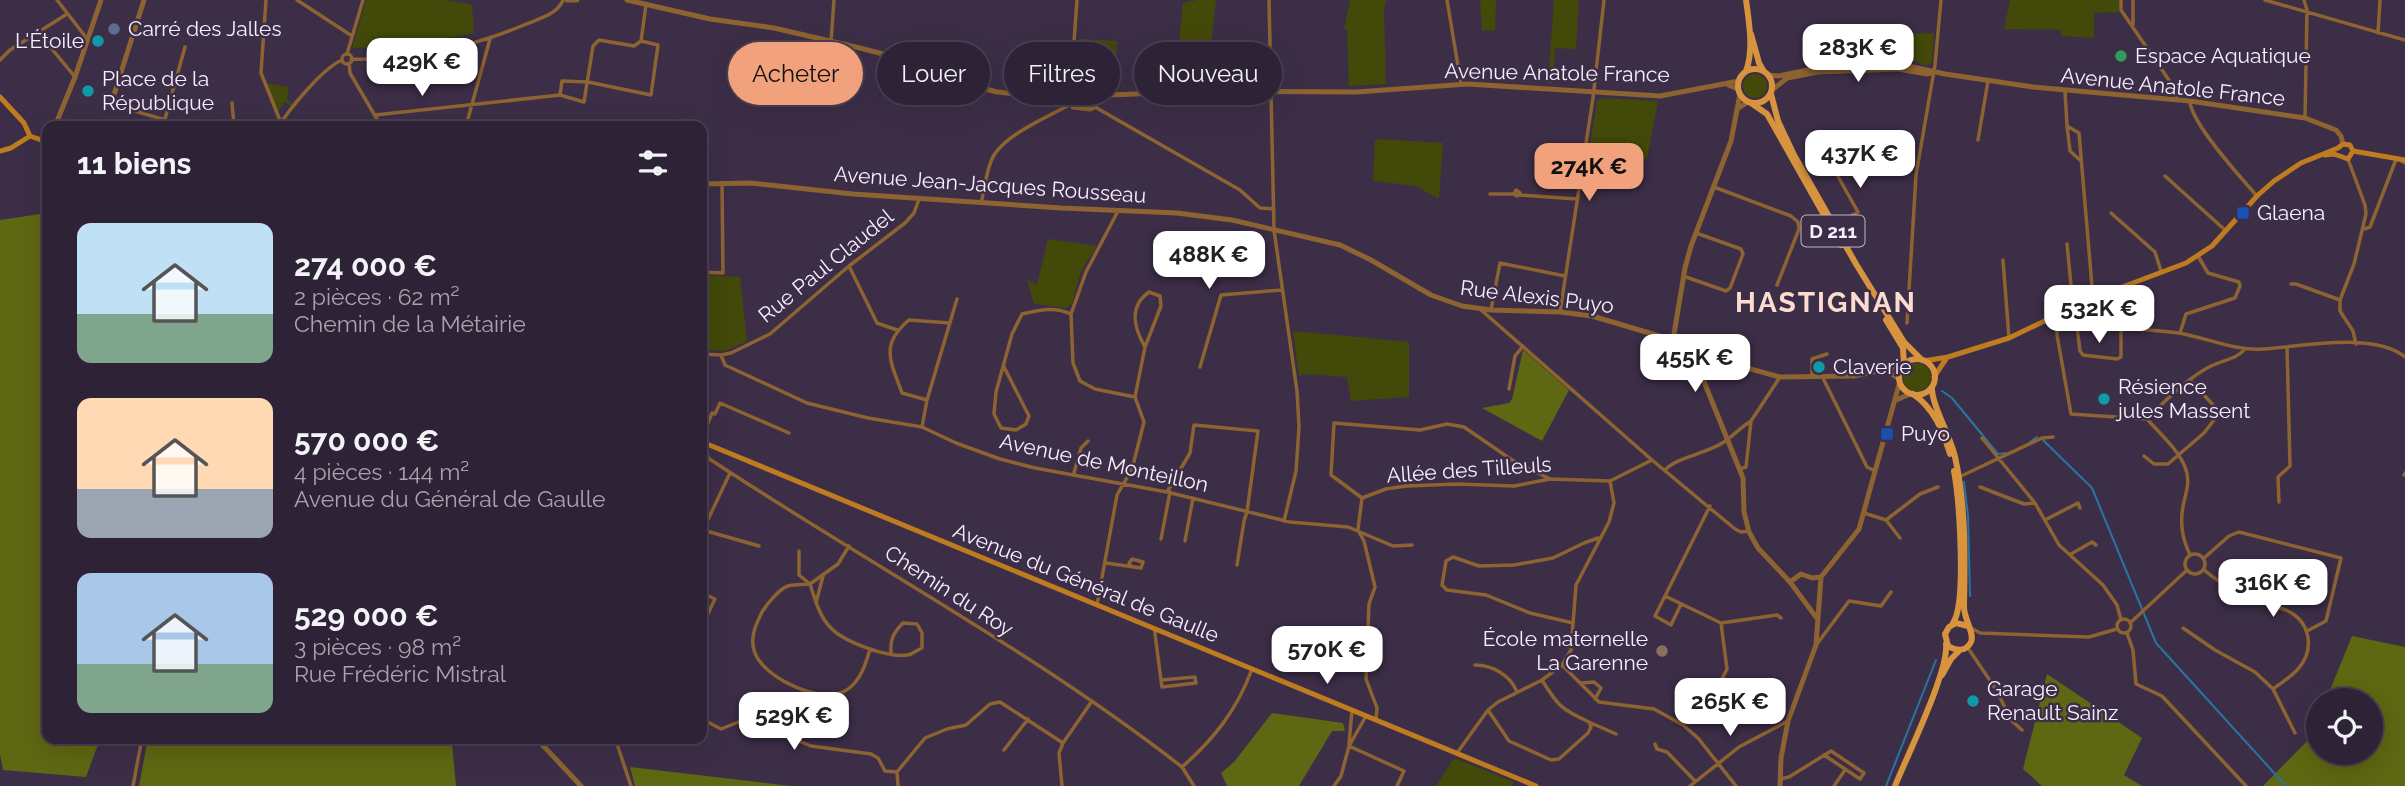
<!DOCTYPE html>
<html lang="fr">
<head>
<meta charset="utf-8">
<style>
  body { margin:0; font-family:Raleway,sans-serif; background:#3a2f42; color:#f1f3f6; height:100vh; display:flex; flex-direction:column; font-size:26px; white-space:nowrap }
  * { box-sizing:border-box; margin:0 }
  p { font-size:23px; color:#a7a4ad }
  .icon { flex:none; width:38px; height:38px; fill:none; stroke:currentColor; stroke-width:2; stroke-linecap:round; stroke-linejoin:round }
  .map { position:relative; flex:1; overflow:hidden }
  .panel { position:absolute; left:42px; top:121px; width:665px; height:623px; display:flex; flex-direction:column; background:#2e2236; border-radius:14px; box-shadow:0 7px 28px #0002,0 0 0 2px #493f51 }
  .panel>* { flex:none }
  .top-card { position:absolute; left:728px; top:42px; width:665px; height:63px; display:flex; gap:14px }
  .controls { position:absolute; left:2306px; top:688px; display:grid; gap:14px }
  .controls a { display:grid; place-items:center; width:77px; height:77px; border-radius:50%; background:#2e2236; box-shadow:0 7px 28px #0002,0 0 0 2px #493f51; font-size:35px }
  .price { position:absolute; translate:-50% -60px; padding:0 16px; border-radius:14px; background:#fff; color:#222; font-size:23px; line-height:46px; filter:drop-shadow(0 2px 4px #0008) }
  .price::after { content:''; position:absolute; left:50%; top:42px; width:21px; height:16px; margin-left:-10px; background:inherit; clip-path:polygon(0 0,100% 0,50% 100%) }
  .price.active { background:#f1a17b; color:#111 }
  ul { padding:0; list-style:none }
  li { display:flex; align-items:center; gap:21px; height:175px; padding:0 35px }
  li span { display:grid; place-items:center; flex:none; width:196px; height:140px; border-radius:14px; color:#555 }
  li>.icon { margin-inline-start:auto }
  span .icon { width:84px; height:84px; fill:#fffc; stroke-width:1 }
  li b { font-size:30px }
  h2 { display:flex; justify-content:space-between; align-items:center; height:84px; padding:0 35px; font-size:30px }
  .tag { padding:0 24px; border-radius:32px; background:#2e2236; box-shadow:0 7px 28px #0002,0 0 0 2px #493f51; font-size:24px; line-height:63px }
  .tag.active { background:#f1a17b; color:#111 }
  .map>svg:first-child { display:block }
</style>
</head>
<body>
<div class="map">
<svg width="2405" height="786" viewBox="0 0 2405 786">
  <rect width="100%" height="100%" fill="#3d2e48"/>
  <path fill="#434909" d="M366,0H445L470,4L472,5L474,33L413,46L352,48Z
    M1197,0H1216L1210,53H1178L1183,3Z
    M1350,0H1386L1384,9L1386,84L1349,86L1347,30L1344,29Z
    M1480,0H1496L1495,31L1482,30Z
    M1554,0H1579L1576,49L1555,48L1553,83H1548Z
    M2010,0H2119V12L2094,13V38L2061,36V30L2004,29Z
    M1934,33L1932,62L1927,66L1915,61L1859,60L1860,34Z
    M1080,39L1117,41L1114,89L1090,91L1086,88L1078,60Z
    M1743 86a12 12 0 1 1 24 0a12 12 0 1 1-24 0Z
    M266,83L289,87L287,100L292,104L291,106L285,102L278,111Z
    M1602,98L1658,101L1647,159L1590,146L1597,101Z
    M1379,139L1443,143L1439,199L1416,186L1373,181L1375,140Z
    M1048,239L1097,246L1081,271L1072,304L1066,308L1034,304L1027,279L1037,285Z
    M702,275L740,277L747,341L726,351L702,350Z
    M1293,331L1409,342V397L1351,401L1347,377L1304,374L1299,376Z
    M1903 377a14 14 0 1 1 28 0a14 14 0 1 1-28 0Z
    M1457,759L1514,782L1512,786H1436L1453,760Z"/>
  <path fill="#5e6711" d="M47,213V738L100,739L86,777L3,770L0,754V220Z
    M1523,350L1569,390L1542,441L1482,408L1509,403L1512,399Z
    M2352,636L2405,647V786H2263L2312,736L2319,719V752H2371V700H2326Z
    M2047,674L2142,738L2124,775L2142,786H2042L2023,769Z
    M1272,713L1343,723L1345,731H1332L1299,786H1227L1221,773L1234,762Z
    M148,738L421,739L452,744L456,786H139Z
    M630,767L791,786H635Z"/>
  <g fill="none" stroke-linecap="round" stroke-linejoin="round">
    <path stroke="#2874a3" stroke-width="2" d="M1942,391L1952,398L1998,454L2006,453
      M2043,440L2092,488L2156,643L2286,786
      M2030,442L2037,437
      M1964,482L1968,516L1970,596
      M1886,786L1936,660"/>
    <path stroke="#8d6332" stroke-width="3.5" d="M57,0L88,40
      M266,0L261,73L281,123
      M297,0L352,36
      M1269,0L1274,230L1297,391L1299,427L1296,471L1284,521
      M1447,0L1461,84
      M2121,0V10L2173,86L2177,100
      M2133,0V25
      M2265,0L2405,40
      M2304,0L2307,10L2305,118
      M38,32L75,77
      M2378,33L2380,0
      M831,42L834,0
      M347,54L363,0
      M342 59a5 5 0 1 1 10 0a5 5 0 1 1-10 0Z
      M351,59C412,61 468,48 524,25C538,19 557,15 563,0
      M0,60L10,50L67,14
      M349,63L350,73L381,126
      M2065,91L2067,126L2079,133L2093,298
      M560,95L562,81L588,82L651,95L658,45L641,41
      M1076,97L1079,94L1080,89L1073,56L1077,0
      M2190,102C2192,124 2241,178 2257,196
      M232,103L234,126
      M111,104L186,126
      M1095,107L1240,190L1260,208L1274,209
      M375,115L560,95L584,102L593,46L599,40L634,46L641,41L646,5
      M163,126L185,47
      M279,126C290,108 323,68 342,60
      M466,126L490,39
      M537,126L573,121
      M2067,126L2070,151L2080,160
      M1978,140L1988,81
      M1818,141L1858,212L1834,226
      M2348,159L2365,205L2366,214L2354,264L2340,300V311L2353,331L2356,344
      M2165,176L2225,230
      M1714,187L1791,216L1798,222L1799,229L1777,285
      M1516,190L1520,193L1517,196L1514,194Z
      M1490,194H1514
      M1519,195L1577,199
      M981,203C985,189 986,168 994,155C1008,133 1048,117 1071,104
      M2111,213L2155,252L2161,271
      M2364,229L2370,227L2395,162L2398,159L2405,163
      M2067,244L2073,306
      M2003,260L2009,338
      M849,266L877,323L897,330
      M702,272L723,273L722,183
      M1683,276L1726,291L1730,288L1743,254L1741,249L1696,233
      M2291,284H2296L2340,300
      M1480,309L1652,460L1735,529L1741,532L1749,531
      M1491,310L1500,263L1565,276
      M1560,312L1593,98L1604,0
      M2055,318L2061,325C2100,328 2140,328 2179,333C2207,338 2235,351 2263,349C2301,347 2374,331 2405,357
      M1907,323L1916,175L1935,65L1941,0
      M2057,325V335L2071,414L2146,419
      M2077,327L2080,351L2083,355L2117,359L2121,357V329
      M2180,333L2186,314L2235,298L2240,286L2239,282L2208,273L2198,256
      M702,354L721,355L731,353L770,334L849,266L905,223L914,213L919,199
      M721,355L725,365L807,403L868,418L922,427L956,443L1000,459L1035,468L1167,492L1290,522L1348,527L1393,546L1412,545
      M1004,367L1029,416L1026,424L1016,430L1001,428L994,414L996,392L1012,334L1022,314C1039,310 1054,306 1071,314
      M1200,367L1221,295L1281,290
      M1812,376V359L1827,354
      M1823,378L1867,467L1875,471
      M1509,389L1515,356L1523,346
      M1135,397L1145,347L1161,306L1160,296L1149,292C1128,307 1134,328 1145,347
      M927,400L902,393C891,362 879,345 909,320L950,323
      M2146,419C2166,401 2187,378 2211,366C2223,360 2237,359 2245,349
      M2147,419C2160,434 2178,449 2185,467C2191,481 2186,492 2183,506C2180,524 2182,538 2190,555
      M922,427L927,400L957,299
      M702,438L712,413L715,414L720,403L789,433
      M1982,438L2035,503L2059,545L2103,585L2117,605L2121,620
      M706,444L708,458C865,562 1033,651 1182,767
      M2144,456L2154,464H2168L2204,433L2217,416L2216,408L2190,380
      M1666,469C1678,457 1708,453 1724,442C1733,436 1741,427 1751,421
      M1740,469L1746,467L1751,421L1780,377
      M730,473L703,530L759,546
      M1074,473L1081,448L1088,441
      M2404,475L2405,473
      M1959,477L2042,438L2053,437
      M1980,487L2024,504L2035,503
      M1167,492L1190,453L1194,425L1258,431L1247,512L1244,521L1237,565
      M1362,498L1331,475L1334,423L1420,430L1447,424L1464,427L1512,460L1548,478
      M2279,502L2278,477L2290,466L2287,347
      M1710,506L1665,596L1721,623L1727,669L1716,691
      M1864,513L1886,520L1900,538
      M1886,520L1920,494L1938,487
      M2045,520L2078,503L2080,508
      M1358,529L1362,498L1386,489L1406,486L1457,484L1514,486L1550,479L1610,481L1652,460
      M1359,532L1364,541L1375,587L1369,604L1366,679L1377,708L1376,720
      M1161,539L1170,492
      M1185,541L1193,498
      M849,546L838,564L810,584C815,599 819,616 831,628C844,642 888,658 907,655C912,655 917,650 922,648V633L917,624L903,623C893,633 890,640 891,653
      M799,551V575L810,584C803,585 795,584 788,586C779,589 767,604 762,612C756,624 749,639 755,653C763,676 813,700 837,694C858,689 865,667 870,649
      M2185 564a10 10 0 1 1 20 0a10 10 0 1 1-20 0Z
      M2071,554L2092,542L2096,545
      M2204,558L2229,536L2239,532L2341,558L2326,621L2307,631
      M1106,563L1141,568L1143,562L1132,559L1129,563L1131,566
      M2204,570C2217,581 2231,589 2245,596C2258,603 2273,605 2286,610C2311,621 2315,650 2298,669C2291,677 2281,683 2273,689
      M702,593L715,599L702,626
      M1665,596L1655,616L1671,625L1681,604
      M816,603L823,576
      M1097,605L1117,495L1132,469L1144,422L1135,397L1095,389L1080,381L1073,363L1071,314L1086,272L1118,211
      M2117 626a7 7 0 1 1 14 0a7 7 0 1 1-14 0Z
      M1573,623L1530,613L1486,595L1447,590L1442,585L1446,561L1453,557L1479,566L1514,565L1553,558L1584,543L1598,538
      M1721,623L1777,615L1781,618
      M2130,623L2187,570
      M1971,628L1980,633L2089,637L2117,629
      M2183,628L2215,650L2255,672L2273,689L2295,733
      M1155,629V634L1161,680L1162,687L1196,683L1195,677L1161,680
      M2127,633L2133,650L2136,684L2162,696L2246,786
      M1817,644L1849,601L1881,606L1891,592
      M1968,648L1995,688L2012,721L2022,730
      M1475,665C1493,665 1511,676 1517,692
      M1562,665L1599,702L1654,709L1683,725L1698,738L1736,786
      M1581,683L1594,682L1601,688L1595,699
      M1488,710L1509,741L1551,760L1559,759L1588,733L1591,727L1589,722C1561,709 1558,706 1542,680
      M702,719L721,729L746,719L811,746L871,754L878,758L885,771L897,772L898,786
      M1589,722L1616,734
      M500,738L522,742L532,738
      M615,738L631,786
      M1349,744L1352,710
      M1655,744L1657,749L1667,752L1695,781
      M1349,746L1404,771L1397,786
      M1004,750L1028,719
      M1457,753L1488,710L1498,702L1542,680L1562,665L1571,650L1576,585L1609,522L1614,503L1610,481
      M897,772L925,738L947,729L966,725L990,704L1000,702L1063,743
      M1780,779L1789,777L1831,751L1864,773L1860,779L1824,755
      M133,786L142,738
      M1062,786L1059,753L1063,743L1092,701
      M1194,786L1182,767C1214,739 1237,710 1252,669
      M1334,786L1341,776L1349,746L1366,716
      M1690,786L1739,747L1788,721
      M1834,786L1845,770"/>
    <path stroke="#8d6332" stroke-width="5" d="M567,0H577
      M627,0L710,19L774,28L860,48L887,55L940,77L997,92L1072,100L1076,97L1094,98L1108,95L1215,91L1357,92L1468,84L1660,96L1739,81
      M1768,75L1778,76L1818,68L1908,66L1945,74L2033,87L2190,101L2305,118L2336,130L2341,136L2343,144
      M1726,84L1738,89
      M1772,90L1787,78L1818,72L1898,69L1927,74L1934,72
      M1072,100L1073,107L1090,109L1095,107L1094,98
      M111,104L144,0
      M1737,109L1748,102
      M55,126L75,77L101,0
      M702,184L751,183L853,194L1061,208L1177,213L1232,220L1340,245L1371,260L1431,295L1462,306L1491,310L1560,312L1592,316L1673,340L1747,368L1780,377L1854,376L1903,366
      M1673,340L1685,268L1691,246L1731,141L1740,94
      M1693,347L1692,352L1743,478L1744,512L1749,532L1758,548L1790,582L1816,617
      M1886,370L1899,379
      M1896,400L1910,394
      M1790,582L1801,574L1812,578L1821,577
      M536,738L581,786
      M1780,786L1781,758L1788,721L1816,645L1821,577L1859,529L1900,381"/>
    <path stroke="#be7b1f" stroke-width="5" d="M0,97L24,123L30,136
      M30,136L47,142
      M0,151L11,148L30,136
      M2353,151L2405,160
      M2325,155L2334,154L2348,159L2353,151
      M1924,361L1948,357L2009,338L2093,298L2186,263L2212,246L2257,196L2274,181L2301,163L2338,148L2343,144L2350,145L2353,151
      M1934,377L1946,359
      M702,442L1536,786"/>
    <path stroke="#d7933e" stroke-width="6" d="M1751,34L1759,63L1763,70
      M1738 86a17 17 0 1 1 34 0a17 17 0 1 1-34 0Z
      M1746,71C1754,50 1749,22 1746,0
      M1771,94L1778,121L1794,155L1856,264L1904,342L1922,360
      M1751,103L1767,114L1841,245
      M1886,320L1903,348L1904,365
      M1899 377a18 18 0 1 1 36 0a18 18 0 1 1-36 0Z
      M1932,387C1931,404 1951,437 1955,457C1966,506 1965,557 1964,607C1964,619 1975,634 1971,642C1966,652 1956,651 1948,646L1945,634L1949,627L1956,623L1968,626
      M1913,394C1934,408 1943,431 1950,454
      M1953,623C1967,603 1959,498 1954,471
      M1942,675L1951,659L1960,650
      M1895,786C1907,756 1949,671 1946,644"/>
  </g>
  <circle fill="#5c6f8a" stroke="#3d2e48" stroke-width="2.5" cx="114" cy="29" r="7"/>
  <g fill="#0f9aa8" stroke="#3d2e48" stroke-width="2.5">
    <circle cx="98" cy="41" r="7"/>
    <circle cx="88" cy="91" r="7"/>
    <circle cx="1819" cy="367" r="7"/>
    <circle cx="2104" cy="399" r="7"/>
    <circle cx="1973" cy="701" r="7"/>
  </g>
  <circle fill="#2e9e5b" stroke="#3d2e48" stroke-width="2.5" cx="2121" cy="56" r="7"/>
  <g fill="#1a4fb4" stroke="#3d2e48" stroke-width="2.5">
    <rect x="2236" y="206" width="14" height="14" rx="3.5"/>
    <rect x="1880" y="427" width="14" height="14" rx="3.5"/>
  </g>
  <circle fill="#8d6e63" stroke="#3d2e48" stroke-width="2.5" cx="1662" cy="651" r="7"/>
  <g text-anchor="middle" stroke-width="5" stroke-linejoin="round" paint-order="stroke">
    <rect fill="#3d2e48" stroke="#bfb4c7" stroke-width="2" x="1801.5" y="215.5" width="63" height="31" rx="5"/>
    <g font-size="19" font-weight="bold" fill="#f7eefe">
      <text x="1833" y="238">D 211</text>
    </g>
    <g font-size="21" fill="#f7eefe" stroke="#3d2e48" text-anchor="start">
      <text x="128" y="36">Carré des Jalles</text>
      <text x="84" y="48" text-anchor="end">L'Étoile</text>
      <text x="2135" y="63">Espace Aquatique</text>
      <text x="102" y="86">Place de la<tspan x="102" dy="24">République</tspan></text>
      <text x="2257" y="220">Glaena</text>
      <text x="1833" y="374">Claverie</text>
      <text x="2118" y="394">Résience<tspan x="2118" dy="24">jules Massent</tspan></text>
      <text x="1901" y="441">Puyo</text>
      <text x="1648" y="646" text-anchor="end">École maternelle<tspan x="1648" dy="24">La Garenne</tspan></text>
      <text x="1987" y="696">Garage<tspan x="1987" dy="24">Renault Sainz</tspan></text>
    </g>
    <g font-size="21" fill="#f7eefe" stroke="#3d2e48">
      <text transform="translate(1557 73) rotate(1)" y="7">Avenue Anatole France</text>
      <text transform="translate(2173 87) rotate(6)" y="7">Avenue Anatole France</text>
      <text transform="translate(990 185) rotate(4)" y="7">Avenue Jean-Jacques Rousseau</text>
      <text transform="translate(826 266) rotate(-39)" y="7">Rue Paul Claudel</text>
      <text transform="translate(1537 297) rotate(7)" y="7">Rue Alexis Puyo</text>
      <text transform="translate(1104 463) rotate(12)" y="7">Avenue de Monteillon</text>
      <text transform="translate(1469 470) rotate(-4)" y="7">Allée des Tilleuls</text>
      <text transform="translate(1086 583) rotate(22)" y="7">Avenue du Général de Gaulle</text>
      <text transform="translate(949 591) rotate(33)" y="7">Chemin du Roy</text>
    </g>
    <g font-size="28" font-weight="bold" letter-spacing="2" fill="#fcdcce" stroke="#3d2e48">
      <text x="1826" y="312">HASTIGNAN</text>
    </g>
  </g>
</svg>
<div class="controls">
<a><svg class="icon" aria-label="locate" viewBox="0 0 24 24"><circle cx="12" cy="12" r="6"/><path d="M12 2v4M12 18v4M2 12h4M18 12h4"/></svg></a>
</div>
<b class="price" style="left:1858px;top:84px">283K €</b>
<b class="price" style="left:422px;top:98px">429K €</b>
<b class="price" style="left:1860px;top:190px">437K €</b>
<b class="price active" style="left:1589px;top:203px">274K €</b>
<b class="price" style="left:1209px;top:291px">488K €</b>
<b class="price" style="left:2099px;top:345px">532K €</b>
<b class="price" style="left:1695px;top:394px">455K €</b>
<b class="price" style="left:2273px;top:619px">316K €</b>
<b class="price" style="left:1327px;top:686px">570K €</b>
<b class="price" style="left:1730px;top:738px">265K €</b>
<b class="price" style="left:794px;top:752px">529K €</b>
<div class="top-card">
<a class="tag active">Acheter</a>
<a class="tag">Louer</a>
<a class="tag">Filtres</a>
<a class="tag">Nouveau</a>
</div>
<section class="panel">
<h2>11 biens<svg class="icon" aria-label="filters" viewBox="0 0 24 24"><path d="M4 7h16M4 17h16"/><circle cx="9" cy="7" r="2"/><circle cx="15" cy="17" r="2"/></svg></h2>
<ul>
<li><span style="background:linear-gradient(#bfe0f5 65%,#7fa58c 0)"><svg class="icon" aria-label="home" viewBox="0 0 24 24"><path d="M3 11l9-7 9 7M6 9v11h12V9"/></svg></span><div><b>274 000 €</b><p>2 pièces · 62 m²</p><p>Chemin de la Métairie</p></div></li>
<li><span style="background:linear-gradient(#ffd9b3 65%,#9aa5b1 0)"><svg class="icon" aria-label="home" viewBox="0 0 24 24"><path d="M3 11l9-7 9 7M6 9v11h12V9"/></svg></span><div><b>570 000 €</b><p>4 pièces · 144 m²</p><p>Avenue du Général de Gaulle</p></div></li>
<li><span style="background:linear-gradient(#a9c7e8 65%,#7fa58c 0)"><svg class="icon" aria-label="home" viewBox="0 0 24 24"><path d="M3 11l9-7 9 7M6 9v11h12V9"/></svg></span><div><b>529 000 €</b><p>3 pièces · 98 m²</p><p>Rue Frédéric Mistral</p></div></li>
</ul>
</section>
</div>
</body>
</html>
